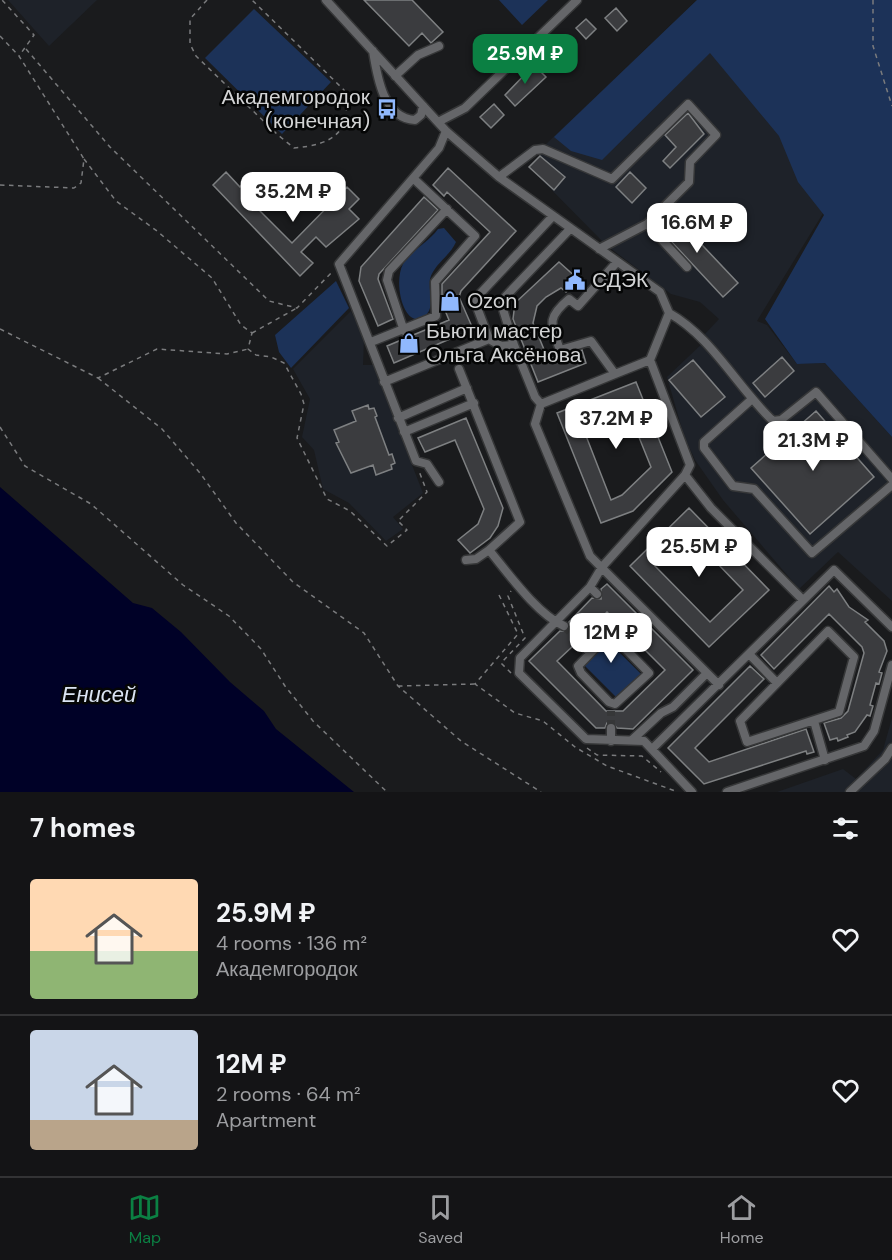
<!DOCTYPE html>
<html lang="en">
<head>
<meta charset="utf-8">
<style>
  body { margin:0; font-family:"DM Sans",sans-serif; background:#212123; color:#f1f3f6; height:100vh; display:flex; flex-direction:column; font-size:22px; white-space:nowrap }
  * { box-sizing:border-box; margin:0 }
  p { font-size:20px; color:#9d9ea1 }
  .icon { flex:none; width:33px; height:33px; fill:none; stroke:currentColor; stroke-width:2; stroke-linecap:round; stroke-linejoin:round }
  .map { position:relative; height:792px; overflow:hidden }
  .details { display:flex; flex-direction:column; background:#141416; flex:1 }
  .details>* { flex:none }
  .price { position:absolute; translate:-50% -51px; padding:0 14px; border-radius:12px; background:#fff; color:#222; font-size:20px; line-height:39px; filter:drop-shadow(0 2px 3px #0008) }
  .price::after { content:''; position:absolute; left:50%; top:36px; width:18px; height:14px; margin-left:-9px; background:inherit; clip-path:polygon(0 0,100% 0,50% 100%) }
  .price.current { background:#0b8043; color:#fff }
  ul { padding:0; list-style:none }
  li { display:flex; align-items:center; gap:18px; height:150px; padding:0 30px }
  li+li { border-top:2px solid #333335 }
  li span { display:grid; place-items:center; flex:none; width:168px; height:120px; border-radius:6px; color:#555 }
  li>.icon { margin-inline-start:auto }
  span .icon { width:72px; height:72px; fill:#fffc; stroke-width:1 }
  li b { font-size:26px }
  h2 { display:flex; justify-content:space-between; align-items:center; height:72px; padding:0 30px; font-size:26px }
  .dock { display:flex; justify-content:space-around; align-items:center; height:84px; border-top:2px solid #333335; background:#141416; font-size:16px; color:#9d9ea1 }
  .dock a { display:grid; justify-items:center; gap:3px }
  .dock .current { color:#0b8043 }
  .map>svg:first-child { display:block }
</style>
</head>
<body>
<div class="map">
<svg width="892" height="792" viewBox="0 0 892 792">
  <rect width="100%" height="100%" fill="#1a1b1d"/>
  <path fill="#1e2229" d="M8,0H97L49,46Z
    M697,0L866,143L757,321L767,325L797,364L825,363L892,437V601L838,552L799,589L723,500L695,460L684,436L667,377L707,339L704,335L719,319L700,302L671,294L606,245L529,167L541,154L545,145Z
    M351,311L364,339L363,365H373L423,493L393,517L403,529L386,541L349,503L323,489L314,450L302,437L310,399L293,369Z
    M892,718V792H777L843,769L856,779L883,750Z"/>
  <path fill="#1c3258" d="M499,0H548L522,25Z
    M697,0H892V437L825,363L797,364L765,319L824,215L798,182L779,136L710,53L602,160L571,151L554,137Z
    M254,9L331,82L282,134L205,58Z
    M444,228L456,242C450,256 434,264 430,279C428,290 435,307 426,315C406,334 392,285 403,264C410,251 428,243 438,229Z
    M336,281L349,308L291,368L279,352L275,335Z
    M607,640L642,675L618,699L583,664Z"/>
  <path fill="#000127" d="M0,487L133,603L152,608L181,632L230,682L264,711L276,729L354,792H0Z"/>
  <path fill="#3b3c3f" stroke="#7e8082" stroke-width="1.5" fill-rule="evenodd" d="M364,0H412L443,32L431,43L422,33L409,46Z
    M616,8L627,21L617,31L605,18Z
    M586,19L596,29L586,39L576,28Z
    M563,39L574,50L563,61L551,50Z
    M534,65L546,77L515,106L505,95Z
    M494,104L504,115L491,128L480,117Z
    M688,113L704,134L670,168L663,161L676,147L665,135Z
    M540,156L565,177L554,190L529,167Z
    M448,168L516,231L461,291L459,297L473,329L394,363L387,346L449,320L442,303V284L490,232L447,192L444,196L433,185Z
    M226,172L240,187L243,183L248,188L243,194L292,243L347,187L359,199L349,209L359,219L326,247L316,237L301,252L313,263L300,276L213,185Z
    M630,172L646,188L632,203L616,187Z
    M424,197L438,210L379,274L378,279L393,319L378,326L359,281L361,267Z
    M670,211L738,283L723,297L656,225Z
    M559,262L578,279L566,292L561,288L546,297L537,306L533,323L548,359L582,350L586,363L538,382L513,319L515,303Z
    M782,357L794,371L765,397L753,383Z
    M693,360L725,397L701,417L669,380Z
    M636,382L672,472L633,511L601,523L557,413ZM626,405L651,467L622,495L611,500L581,423Z
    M368,405L369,409L374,408L377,416L375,417L389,455L392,454L395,463L391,465L392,469L376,475L373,465L351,473L336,443L339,442L334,430L356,421L352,411Z
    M816,411L874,477L810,534L751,468Z
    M466,418L503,508L498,526L490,538L470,553L458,540L478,524L484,509L455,440L425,452L418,438Z
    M689,508L769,590L709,647L630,566ZM688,533L743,590L710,622L655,566Z
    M607,584L693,670L633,729L617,728L612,722L607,723L605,728H596L529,661L560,631H568L570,627L569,622L592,598L601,599V589ZM607,612L665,670L623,711H606L557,661L574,645L573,636H583Z
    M829,586L834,592L837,589L849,607L868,620L865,622L884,641L887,651L879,672L882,673L879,684L876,683L870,705L873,706L870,716L867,715L855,732L847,735L848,737L838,741L837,738L830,740L824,723L841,718L848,711L864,653L862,647L829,614L774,669L761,655Z
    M750,666L764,679L695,748L709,762L806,729L814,752L807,754L806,751L704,784L668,748Z"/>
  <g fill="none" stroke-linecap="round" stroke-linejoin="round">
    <path stroke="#363738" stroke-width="8" stroke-dasharray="8 4" stroke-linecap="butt" d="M564,626L578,640
      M611,728V711"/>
    <g stroke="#363738" stroke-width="11">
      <path id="minor" d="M326,0L446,131L499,177L660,292L669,313L650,360L690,465L685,475L711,508L803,600
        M373,51C377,76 383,118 415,120L421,115L423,106
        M395,76L418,55L439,46
        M438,122L465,108L577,0
        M499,177L535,150L543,149L612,179L688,104L716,135L690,162L689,182L647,224L599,249
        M647,224L687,267
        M617,262L578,306L569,299C546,318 551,324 560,350L591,341L615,374L650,360
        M669,313C712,337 737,387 773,421L781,420L816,392L892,479
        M404,331L387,280L389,271L447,209
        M489,339L475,302L477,297L553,216
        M371,342L436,316L435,282L475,236L414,179
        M514,345L535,397L541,404L615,374
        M459,369L520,522L489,550C508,573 537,614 564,626
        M384,382L489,339L501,346L514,345L502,306L506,296L570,229
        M535,397L541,404L535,424L590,556L719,685
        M751,400L704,442V448L733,486L754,489L812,553L892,485
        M398,418L467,388
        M404,432L474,403
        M685,475L602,567L590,587L520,658L519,673L586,739L644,741L692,792
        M439,482L427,464L416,461L339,264L439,148L446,131
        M466,560L476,559L489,550
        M590,587L597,594
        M828,631L854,657L839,712L747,742L740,721Z
        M610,633L649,673L615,704L609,702L581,673L578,666Z
        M578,640L590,653
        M749,654L777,683
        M814,721L825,760
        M633,739L661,713L673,707L707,673
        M611,741V728
        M652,749L834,570L892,627
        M727,792L864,746L874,731L892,665
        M850,792L885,759L892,748"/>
    </g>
    <path stroke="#7a7b7d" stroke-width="1.5" stroke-dasharray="4.5 4.5" stroke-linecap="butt" d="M207,0L190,19V44L196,56L278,135L294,148C333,145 354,131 344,90L252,0
      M873,0V46L892,106
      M0,36L18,55
      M26,49L110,147L269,301L297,308L333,271
      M84,159L116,201L157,231L212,278L241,325L252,333L248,349L256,355L271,357L284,363L301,394L304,404L297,438L327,499L350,511L387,546L407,530L398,521L427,492L419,471
      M0,185L74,188L81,183L84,159L19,56L34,35L2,0
      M0,329L98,378L157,349L227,354L248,349
      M252,333L297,308
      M98,378L162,429L200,473L236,523L293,582L364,633L398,686L461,741L541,792
      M0,427L25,466L91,504L183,585L229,616L261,649L285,686L313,721L387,792
      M499,595L518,634L475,684L515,713L543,721L575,747L607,766L678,792
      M511,673L501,663L525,638L508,596L511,591
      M398,686L475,684
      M587,748L597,755L642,756L661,772"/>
    <use href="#minor" stroke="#656669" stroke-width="8"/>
  </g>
  <defs>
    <g id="bus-bare" transform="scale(1.62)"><path d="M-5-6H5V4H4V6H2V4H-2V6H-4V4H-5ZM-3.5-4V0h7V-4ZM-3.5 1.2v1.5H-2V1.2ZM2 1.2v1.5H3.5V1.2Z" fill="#90b8fd" stroke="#050606" stroke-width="2.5" paint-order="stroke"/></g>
    <g id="civic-bare" transform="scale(1.62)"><path d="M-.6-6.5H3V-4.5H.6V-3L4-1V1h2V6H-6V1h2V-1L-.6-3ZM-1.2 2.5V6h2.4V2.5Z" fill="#90b8fd" stroke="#050606" stroke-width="2.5" paint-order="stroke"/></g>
    <g id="shop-bare" transform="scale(1.62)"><path d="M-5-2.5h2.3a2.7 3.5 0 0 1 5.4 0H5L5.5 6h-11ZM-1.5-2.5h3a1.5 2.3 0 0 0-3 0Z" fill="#90b8fd" stroke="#050606" stroke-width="2.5" paint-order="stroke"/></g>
  </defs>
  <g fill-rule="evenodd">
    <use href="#bus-bare" x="387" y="109"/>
    <use href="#civic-bare" x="575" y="280"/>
    <use href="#shop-bare" x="450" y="301"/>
    <use href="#shop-bare" x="409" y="343"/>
  </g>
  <g text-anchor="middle" stroke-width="5" stroke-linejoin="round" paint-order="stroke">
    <g font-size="21" fill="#d2d3d4" stroke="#050606" text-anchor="start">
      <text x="370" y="104" text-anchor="end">Академгородок<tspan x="370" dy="24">(конечная)</tspan></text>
      <text x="592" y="287">СДЭК</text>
      <text x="467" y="308">Ozon</text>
      <text x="426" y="338">Бьюти мастер<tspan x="426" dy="24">Oльга Аксёнова</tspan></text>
    </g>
    <g font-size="22" font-style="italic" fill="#dae3f2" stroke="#050606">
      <text x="99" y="702">Енисей</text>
    </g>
  </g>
</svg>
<b class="price current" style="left:525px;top:85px">25.9M ₽</b>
<b class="price" style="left:293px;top:223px">35.2M ₽</b>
<b class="price" style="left:697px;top:254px">16.6M ₽</b>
<b class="price" style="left:616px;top:450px">37.2M ₽</b>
<b class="price" style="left:813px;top:472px">21.3M ₽</b>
<b class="price" style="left:699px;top:578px">25.5M ₽</b>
<b class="price" style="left:611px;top:664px">12M ₽</b>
</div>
<section class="details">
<h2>7 homes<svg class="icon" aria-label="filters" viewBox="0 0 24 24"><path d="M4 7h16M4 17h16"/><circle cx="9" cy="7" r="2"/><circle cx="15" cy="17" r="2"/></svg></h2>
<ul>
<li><span style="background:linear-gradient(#ffd9b3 60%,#8fb573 0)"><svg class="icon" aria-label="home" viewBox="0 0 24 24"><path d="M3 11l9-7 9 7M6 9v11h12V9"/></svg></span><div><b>25.9M ₽</b><p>4 rooms · 136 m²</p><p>Академгородок</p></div><svg class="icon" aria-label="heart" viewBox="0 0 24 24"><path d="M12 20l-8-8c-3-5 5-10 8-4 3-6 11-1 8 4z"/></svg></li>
<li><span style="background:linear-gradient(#c9d6e8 75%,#b9a48a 0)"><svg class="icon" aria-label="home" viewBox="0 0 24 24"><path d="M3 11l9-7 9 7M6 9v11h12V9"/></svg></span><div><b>12M ₽</b><p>2 rooms · 64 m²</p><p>Apartment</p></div><svg class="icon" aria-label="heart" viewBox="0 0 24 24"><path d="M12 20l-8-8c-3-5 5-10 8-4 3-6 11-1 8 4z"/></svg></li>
</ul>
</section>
<nav class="dock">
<a class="current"><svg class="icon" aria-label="map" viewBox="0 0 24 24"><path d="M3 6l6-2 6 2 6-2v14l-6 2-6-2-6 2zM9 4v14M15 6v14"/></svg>Map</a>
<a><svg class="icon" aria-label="saved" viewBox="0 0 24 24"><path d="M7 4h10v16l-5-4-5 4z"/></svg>Saved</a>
<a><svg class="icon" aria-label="home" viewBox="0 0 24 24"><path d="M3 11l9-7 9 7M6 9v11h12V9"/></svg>Home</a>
</nav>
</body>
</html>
